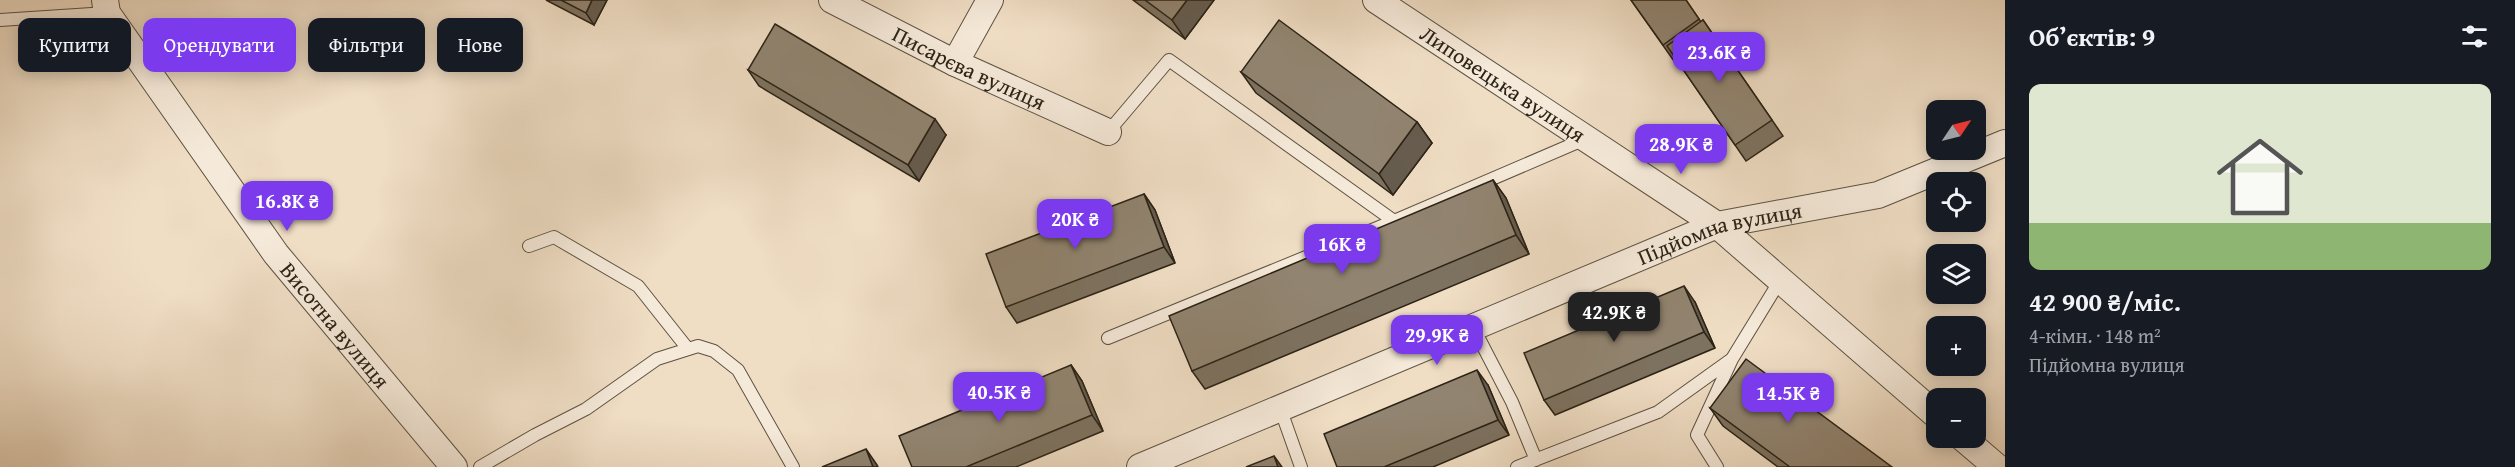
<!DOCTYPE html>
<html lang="uk">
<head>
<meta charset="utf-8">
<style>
  body { margin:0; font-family:"Gentium Book Plus",serif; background:#242831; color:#f1f3f6; height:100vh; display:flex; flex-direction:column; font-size:22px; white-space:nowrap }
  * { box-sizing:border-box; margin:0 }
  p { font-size:20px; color:#9ea1a6 }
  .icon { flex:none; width:33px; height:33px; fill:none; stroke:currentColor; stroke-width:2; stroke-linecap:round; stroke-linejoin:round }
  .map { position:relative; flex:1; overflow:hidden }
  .details { display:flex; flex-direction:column; background:#171b24; width:510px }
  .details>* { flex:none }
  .banner { position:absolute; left:18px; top:18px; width:570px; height:54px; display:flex; gap:12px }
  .needle { width:39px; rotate:55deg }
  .fabs { position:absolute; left:1926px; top:100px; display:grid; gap:12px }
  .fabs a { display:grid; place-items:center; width:60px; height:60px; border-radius:12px; background:#171b24; box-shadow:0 3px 15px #0003; font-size:30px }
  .price { position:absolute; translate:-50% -51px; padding:0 14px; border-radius:12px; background:#7c3aed; color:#fff; font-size:20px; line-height:39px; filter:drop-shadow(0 2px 3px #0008) }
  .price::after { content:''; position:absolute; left:50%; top:36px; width:18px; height:14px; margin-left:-9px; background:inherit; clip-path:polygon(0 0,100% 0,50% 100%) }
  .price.selected { background:#222; color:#fff }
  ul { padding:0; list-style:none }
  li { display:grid; align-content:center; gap:12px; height:318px; padding:0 24px }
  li+li { border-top:2px solid #363941 }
  li span { display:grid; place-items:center; height:186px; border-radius:12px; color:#555 }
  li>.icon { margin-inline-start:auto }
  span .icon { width:108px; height:108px; fill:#fffc; stroke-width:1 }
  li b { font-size:26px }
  h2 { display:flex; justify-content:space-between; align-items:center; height:72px; padding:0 24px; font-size:26px }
  .tag { padding:0 21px; border-radius:12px; background:#171b24; box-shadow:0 3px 15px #0003; font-size:21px; line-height:54px }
  .tag.selected { background:#7c3aed; color:#fff }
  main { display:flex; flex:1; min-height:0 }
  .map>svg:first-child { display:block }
</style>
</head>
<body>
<main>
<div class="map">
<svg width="2005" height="467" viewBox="0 0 2005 467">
  <rect width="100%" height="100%" fill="#efddc4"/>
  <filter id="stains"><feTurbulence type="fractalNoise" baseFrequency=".00333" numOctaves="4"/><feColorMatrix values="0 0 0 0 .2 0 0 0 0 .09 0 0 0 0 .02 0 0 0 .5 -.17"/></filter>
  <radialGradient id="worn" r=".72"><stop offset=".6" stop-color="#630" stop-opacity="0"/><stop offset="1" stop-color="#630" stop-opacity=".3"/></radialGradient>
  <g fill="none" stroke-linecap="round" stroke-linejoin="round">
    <g stroke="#5d5242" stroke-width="14">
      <path id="lane" d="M0,20L107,13
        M1108,132L1169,60L1394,221
        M529,246L554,237L638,286L688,349
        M1473,327L1512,402L1536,460
        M1108,338L1394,221L1585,139
        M1280,408L1301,467
        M480,467L535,435L586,409L657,359L698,346L714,351L738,370L793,467
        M1517,467L1658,412L1732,359
        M1717,467L1697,435L1732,359L1781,279"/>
    </g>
    <g stroke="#5d5242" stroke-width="28">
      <g id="street">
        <path id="s1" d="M105,0L107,13L276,254L454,467"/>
        <path id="s2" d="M832,0L955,63L1108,132"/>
        <path id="s3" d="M1376,0L1717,225L1936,415"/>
        <path d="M955,63L990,0"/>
        <path d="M1963,438L1997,467"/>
        <path id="s4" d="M1140,467L1717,225L1878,195L2005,143"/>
      </g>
    </g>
    <use href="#lane" stroke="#f5e9d9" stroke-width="12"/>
    <use href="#street" stroke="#f5e9d9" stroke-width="26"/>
  </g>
  <path fill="#7d7260" stroke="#2c2316" stroke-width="1.5" d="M546,0H607L594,25Z
    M1133,0H1214L1185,39Z
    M1631,0H1686L1701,22L1703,20L1783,136L1746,161L1676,59L1674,61Z
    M748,70L946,135L919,181L759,86Z
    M1241,72L1417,122L1432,143L1393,195L1256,93Z
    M1493,180L1506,198L1529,254L1205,389L1192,371Z
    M1144,194L1155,210L1175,263L1017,323L1006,307Z
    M1695,302L1715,348L1555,415L1544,400Z
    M1071,365L1082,381L1103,431L1016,467H912Z
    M1488,385L1509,435L1433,467H1337Z
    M1710,408L1892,467H1778L1723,426Z"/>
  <path fill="#665c4e" stroke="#2c2316" stroke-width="1.5" d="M592,0H607L594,25L586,13Z
    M1187,0H1214L1185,39L1172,20Z
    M935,119L946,135L919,181L908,165Z
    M1417,122L1432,143L1393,195L1379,174Z
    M1493,180L1506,198L1529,254L1516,235Z
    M1144,194L1155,210L1175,263L1164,247Z
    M1684,286L1695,302L1715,348L1704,332Z
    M1071,365L1082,381L1103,431L1092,415Z
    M1477,370L1488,385L1509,435L1498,420Z
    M866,449L877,465L878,467H873Z
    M1274,456L1282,467H1278Z"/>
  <path fill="#918470" stroke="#2c2316" stroke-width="1.5" d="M561,0H592L586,13Z
    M1145,0H1187L1172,20Z
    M1631,0H1686L1699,19L1663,45Z
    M1279,20L1417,122L1379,174L1241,72Z
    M1703,20L1772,120L1735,145L1667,46Z
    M775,24L935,119L908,165L748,70Z
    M1493,180L1516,235L1192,371L1169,316Z
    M1144,194L1164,247L1006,307L986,254Z
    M1684,286L1704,332L1544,400L1524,353Z
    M1746,359L1892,467H1790L1710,408Z
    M1071,365L1092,415L966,467H912L899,436Z
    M1477,370L1498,420L1384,467H1337L1324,434Z
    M866,449L873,467H822Z
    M1274,456L1278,467H1246Z"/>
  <g text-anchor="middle" stroke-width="4.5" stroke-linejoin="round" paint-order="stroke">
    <g font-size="22" fill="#2c2316" stroke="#f5e9d9">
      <text dy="8" stroke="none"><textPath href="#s2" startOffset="153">Писарєва вулиця</textPath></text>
      <text dy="8" stroke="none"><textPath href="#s3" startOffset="152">Липовецька вулиця</textPath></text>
      <text dy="8" stroke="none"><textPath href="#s4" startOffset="626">Підйомна вулиця</textPath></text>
      <text dy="8" stroke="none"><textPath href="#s1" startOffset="400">Висотна вулиця</textPath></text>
    </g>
  </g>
  <rect width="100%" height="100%" filter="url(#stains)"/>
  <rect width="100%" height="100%" fill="url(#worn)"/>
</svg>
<div class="fabs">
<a><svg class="needle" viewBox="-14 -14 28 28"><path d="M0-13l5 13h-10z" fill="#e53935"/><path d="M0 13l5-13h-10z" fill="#9ea1a6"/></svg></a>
<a><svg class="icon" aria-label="locate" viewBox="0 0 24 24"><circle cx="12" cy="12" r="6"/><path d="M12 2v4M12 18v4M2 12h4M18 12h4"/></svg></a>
<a><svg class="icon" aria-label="layers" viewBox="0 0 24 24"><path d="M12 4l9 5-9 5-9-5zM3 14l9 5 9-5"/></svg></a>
<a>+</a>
<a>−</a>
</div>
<b class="price" style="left:1719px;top:83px">23.6K ₴</b>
<b class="price" style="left:1681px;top:175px">28.9K ₴</b>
<b class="price" style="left:287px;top:232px">16.8K ₴</b>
<b class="price" style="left:1075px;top:250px">20K ₴</b>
<b class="price" style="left:1342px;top:275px">16K ₴</b>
<b class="price selected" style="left:1614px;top:343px">42.9K ₴</b>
<b class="price" style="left:1437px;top:366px">29.9K ₴</b>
<b class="price" style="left:999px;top:423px">40.5K ₴</b>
<b class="price" style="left:1788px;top:424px">14.5K ₴</b>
<div class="banner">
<a class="tag">Купити</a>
<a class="tag selected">Орендувати</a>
<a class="tag">Фільтри</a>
<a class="tag">Нове</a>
</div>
</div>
<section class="details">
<h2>Об’єктів: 9<svg class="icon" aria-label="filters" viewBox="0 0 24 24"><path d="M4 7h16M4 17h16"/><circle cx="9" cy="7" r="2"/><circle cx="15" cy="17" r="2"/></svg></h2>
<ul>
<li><span style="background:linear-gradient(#dfe7d0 75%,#8fb573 0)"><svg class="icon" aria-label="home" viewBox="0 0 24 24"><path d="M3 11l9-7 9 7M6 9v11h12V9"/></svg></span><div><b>42 900 ₴/міс.</b><p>4-кімн. · 148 m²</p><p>Підйомна вулиця</p></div></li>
</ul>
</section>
</main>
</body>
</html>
